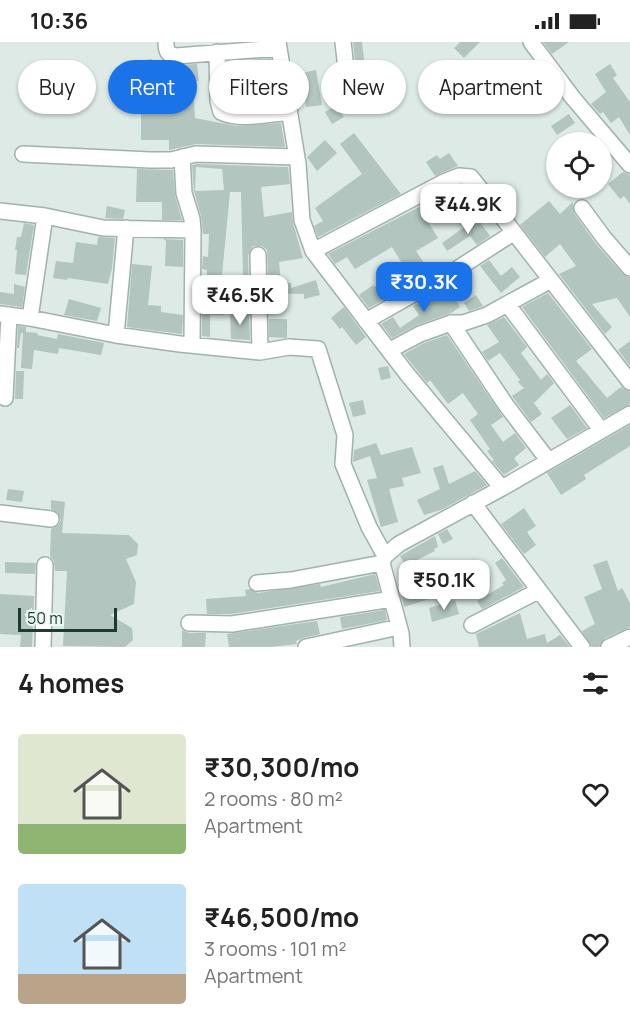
<!DOCTYPE html>
<html lang="en">
<head>
<meta charset="utf-8">
<style>
  body { margin:0; font-family:Manrope,sans-serif; background:#f2f2f2; color:#222; height:100vh; display:flex; flex-direction:column; font-size:22px; white-space:nowrap }
  * { box-sizing:border-box; margin:0 }
  p { font-size:20px; color:#767676 }
  .icon { flex:none; width:33px; height:33px; fill:none; stroke:currentColor; stroke-width:2; stroke-linecap:round; stroke-linejoin:round }
  .map { position:relative; height:605px; overflow:hidden }
  .details { display:flex; flex-direction:column; background:#fff; flex:1 }
  .details>* { flex:none }
  .guide { position:absolute; left:18px; top:18px; width:594px; height:54px; display:flex; gap:12px }
  .buttons { position:absolute; left:546px; top:90px; display:grid; gap:12px }
  .buttons a { display:grid; place-items:center; width:66px; height:66px; border-radius:50%; background:#fff; box-shadow:0 2px 4px #0004; font-size:30px }
  .scale { position:absolute; left:18px; bottom:15px; width:99px; box-sizing:border-box; padding-left:6px; border:3px solid #1e3a34; border-top:0; font-size:16px; line-height:21px; white-space:nowrap; color:#1e3a34; -webkit-text-stroke:4px #edf7f2; paint-order:stroke }
  .price { position:absolute; translate:-50% -51px; padding:0 14px; border-radius:12px; background:#fff; color:#222; font-size:20px; line-height:39px; filter:drop-shadow(0 2px 3px #0008) }
  .price::after { content:''; position:absolute; left:50%; top:36px; width:18px; height:14px; margin-left:-9px; background:inherit; clip-path:polygon(0 0,100% 0,50% 100%) }
  .price.active { background:#1a73e8; color:#fff }
  ul { padding:0; list-style:none }
  li { display:flex; align-items:center; gap:18px; height:150px; padding:0 18px }
  li span { display:grid; place-items:center; flex:none; width:168px; height:120px; border-radius:6px; color:#555 }
  li>.icon { margin-inline-start:auto }
  span .icon { width:72px; height:72px; fill:#fffc; stroke-width:1 }
  li b { font-size:26px }
  h2 { display:flex; justify-content:space-between; align-items:center; height:72px; padding:0 18px; font-size:26px }
  .tag { padding:0 21px; border-radius:27px; background:#fff; box-shadow:0 2px 4px #0004; font-size:21px; line-height:54px }
  .tag.active { background:#1a73e8; color:#fff }
  .status { display:flex; justify-content:space-between; align-items:center; height:42px; padding:0 30px; background:#fff; direction:ltr }
  .status svg { height:16px; fill:currentColor }
  .map>svg:first-child { display:block }
</style>
</head>
<body>
<div class="status"><b>10:36</b><svg viewBox="0 0 49 12"><path d="M0 12V9h3v3zM5 12V6h3v6zM10 12V3h3v9zM15 12V0h3v12zM26 1h20v11H26zM47 4h2v5h-2z"/></svg></div>
<div class="map">
<svg width="630" height="605" viewBox="0 0 630 605">
  <rect width="100%" height="100%" fill="#ddeae5"/>
  <path fill="#b2c5be" fill-rule="evenodd" d="M353,0H362L369,62L360,63Z
    M460,0H480L464,16L454,6Z
    M543,0H569L552,12Z
    M271,16L276,48L231,54L232,63H229L227,20Z
    M152,17L154,35L137,37L135,19Z
    M197,22L199,39H193L195,76L236,84L281,81L285,105L196,102L169,108V98H141V62H174L170,29L181,28L180,23Z
    M610,22L617,33L613,36L630,60V93L619,75L611,81L603,70L600,72L591,62L606,50L595,32Z
    M316,28L322,63L306,65L302,31Z
    M340,61L341,65H338L344,75L332,82L325,70Z
    M569,72L575,81L557,93L551,84Z
    M354,91L401,152L318,195L314,184L323,179L315,166L362,132L340,102Z
    M325,98L337,111L317,129L307,115Z
    M449,111L458,124L435,134L426,120L437,113L440,117Z
    M197,122L288,125L290,142L261,145L264,175L292,170L293,181L303,216L279,220L281,241H291V246L316,238L320,253L304,257V252L269,251L267,208L262,204H253L248,213L249,250H225L224,273H210V295L202,294V260L207,261V228L202,227L203,214L208,215L209,192H203L201,174L194,149L192,123ZM196,125L222,127L224,148L195,149ZM230,150H241L243,233H222Z
    M137,127L173,128L175,154L182,178H162V160H136Z
    M623,130L630,133V162L624,154L620,157L608,142Z
    M460,144H466L468,147L455,155L456,156L444,163L442,160L424,173L438,196L416,209L426,224L418,229L423,236L369,266L359,253L373,243L374,245L403,223L392,205L355,227L347,215L335,222L328,212Z
    M549,159L560,172L573,160L574,171L596,202L623,232L630,236V275L617,256L592,262L612,285L605,292L559,232L576,224L560,202L545,215L520,183Z
    M107,164L125,168L123,177L105,176Z
    M477,176L490,194L477,203L470,194L447,209L442,201Z
    M24,181L34,183L26,233L15,232L17,208H15L17,195H21Z
    M98,195L115,196L112,226L108,242L68,236L67,238L53,236L56,219L73,221L76,200L97,203Z
    M163,197L183,198V225L165,224L166,199Z
    M489,218L501,234L512,225L520,235L501,251L480,224Z
    M132,222L152,224L148,263L161,264V270L183,273L182,292L127,285Z
    M14,242L25,245L22,265L0,262V250L14,252Z
    M451,250L460,265L451,271L417,283L392,296L381,282L393,275L400,286L419,273L413,264L433,252L438,259Z
    M548,251L592,307L576,319L607,356L621,345L630,350V362L604,376L522,265Z
    M476,253L483,264L469,269L464,261Z
    M69,257L101,266L97,279L64,273Z
    M344,265L366,295L356,303L342,285L340,287L331,276Z
    M230,270H249L250,298L231,297Z
    M504,275L527,305L521,311L541,338L547,332L554,341L534,361L542,372L531,380L512,354L524,346L518,340L520,338L500,311L488,319L482,310L499,300L487,283Z
    M269,277H287V296L269,295Z
    M18,284L26,285V290L38,291L37,293L57,297L58,292L104,301L101,313L59,306L58,312L34,308L32,327L21,326L23,291H21L19,306H17Z
    M447,293L503,375L491,383L503,400L515,391L526,406L514,416L519,423L504,433L492,419L494,418L487,409L490,407L470,378L478,372L463,351L448,362L430,338L427,341L404,312L424,301Z
    M630,299V324L618,308Z
    M388,324L391,336L381,338L378,326Z
    M16,329H24L23,357H15Z
    M363,358L366,372L353,375L349,361Z
    M570,363L587,386L567,397L551,376Z
    M630,383V404L584,433L586,437L561,453L547,431Z
    M376,401L381,413L412,405L421,431L402,436L404,444L389,447L398,480L381,485L367,438L377,436L370,414L353,420L354,408Z
    M443,423L449,442L475,429L487,443L441,468L424,473L417,458L440,447L433,426Z
    M8,447L24,449L22,460L6,458Z
    M51,458L65,460L62,491L129,493L138,502L137,513L126,517L136,540L134,562L110,573L132,586L133,598L125,605L63,604L67,529H55L54,519L50,514L51,487L58,483L61,478L57,470L51,467Z
    M524,466L536,484L527,490L536,503L524,512L501,482Z
    M447,487L453,497L443,502L438,492Z
    M435,494L438,505L434,507L435,509L417,518L429,557L404,565L398,542L413,537L400,514Z
    M502,516L524,545L482,567L477,559L504,543L502,541L506,538L495,521Z
    M607,518L618,549L622,546L630,561V585L605,596L599,605H592L582,589L595,582L584,555L602,547L593,523Z
    M5,520L36,521L35,532L5,531Z
    M375,532L380,549L231,572H207L206,557L246,554L245,548L250,547L258,551L320,542L321,545Z
    M0,552L34,554L32,605H20L21,593L0,592Z
    M455,558L459,572L432,580L429,566Z
    M385,568L387,578L342,587L340,575Z
    M520,571L527,597L545,592L547,601L560,593L570,605H479L476,592Z
    M317,579L320,592L303,596L296,599L297,602L270,605H229L227,592Z
    M182,588L189,591H206L205,605H182Z"/>
  <g fill="none" stroke-linecap="round" stroke-linejoin="round">
    <g stroke="#a0b2ac" stroke-width="18">
      <path id="minor" d="M166,0C166,8 167,13 176,14L279,6
        M278,0L298,122L302,178L313,209L407,332L502,446
        M343,0L350,62
        M531,0L573,56L630,123
        M217,10L218,59L221,70C240,79 268,72 289,70
        M23,112L150,118H171L196,112L296,115
        M182,115L184,151L192,177L193,188L192,303
        M582,166L604,196L630,226
        M0,169L45,174L103,186L193,188
        M313,209L444,140L459,134L471,135L630,340
        M258,213L260,310
        M508,263L601,388
        M0,272L30,276L116,293L180,302L260,310L289,305L318,307L345,393L343,422L369,485L385,514
        M30,276L45,174
        M366,279L454,229L513,191
        M451,281L506,363L548,418
        M116,293L126,186
        M390,308L420,292L451,281H463L487,273L551,238
        M5,356L9,273
        M473,461L582,605
        M0,471L51,477
        M257,541L291,538L382,521
        M189,581L232,582L392,557
        M472,583L538,549
        M43,605L45,523
        M306,605L399,585
        M402,605L401,591L382,521L385,514L399,502L502,446L630,372
        M609,605L630,595"/>
    </g>
    <use href="#minor" stroke="#fff" stroke-width="15"/>
  </g>
</svg>
<div class="buttons">
<a><svg class="icon" aria-label="locate" viewBox="0 0 24 24"><circle cx="12" cy="12" r="6"/><path d="M12 2v4M12 18v4M2 12h4M18 12h4"/></svg></a>
</div>
<div class="scale">50 m</div>
<b class="price" style="left:468px;top:193px">₹44.9K</b>
<b class="price active" style="left:424px;top:271px">₹30.3K</b>
<b class="price" style="left:240px;top:284px">₹46.5K</b>
<b class="price" style="left:444px;top:569px">₹50.1K</b>
<div class="guide">
<a class="tag">Buy</a>
<a class="tag active">Rent</a>
<a class="tag">Filters</a>
<a class="tag">New</a>
<a class="tag">Apartment</a>
</div>
</div>
<section class="details">
<h2>4 homes<svg class="icon" aria-label="filters" viewBox="0 0 24 24"><path d="M4 7h16M4 17h16"/><circle cx="9" cy="7" r="2"/><circle cx="15" cy="17" r="2"/></svg></h2>
<ul>
<li><span style="background:linear-gradient(#dfe7d0 75%,#8fb573 0)"><svg class="icon" aria-label="home" viewBox="0 0 24 24"><path d="M3 11l9-7 9 7M6 9v11h12V9"/></svg></span><div><b>₹30,300/mo</b><p>2 rooms · 80 m²</p><p>Apartment</p></div><svg class="icon" aria-label="heart" viewBox="0 0 24 24"><path d="M12 20l-8-8c-3-5 5-10 8-4 3-6 11-1 8 4z"/></svg></li>
<li><span style="background:linear-gradient(#bfe0f5 75%,#b9a48a 0)"><svg class="icon" aria-label="home" viewBox="0 0 24 24"><path d="M3 11l9-7 9 7M6 9v11h12V9"/></svg></span><div><b>₹46,500/mo</b><p>3 rooms · 101 m²</p><p>Apartment</p></div><svg class="icon" aria-label="heart" viewBox="0 0 24 24"><path d="M12 20l-8-8c-3-5 5-10 8-4 3-6 11-1 8 4z"/></svg></li>
</ul>
</section>
</body>
</html>
